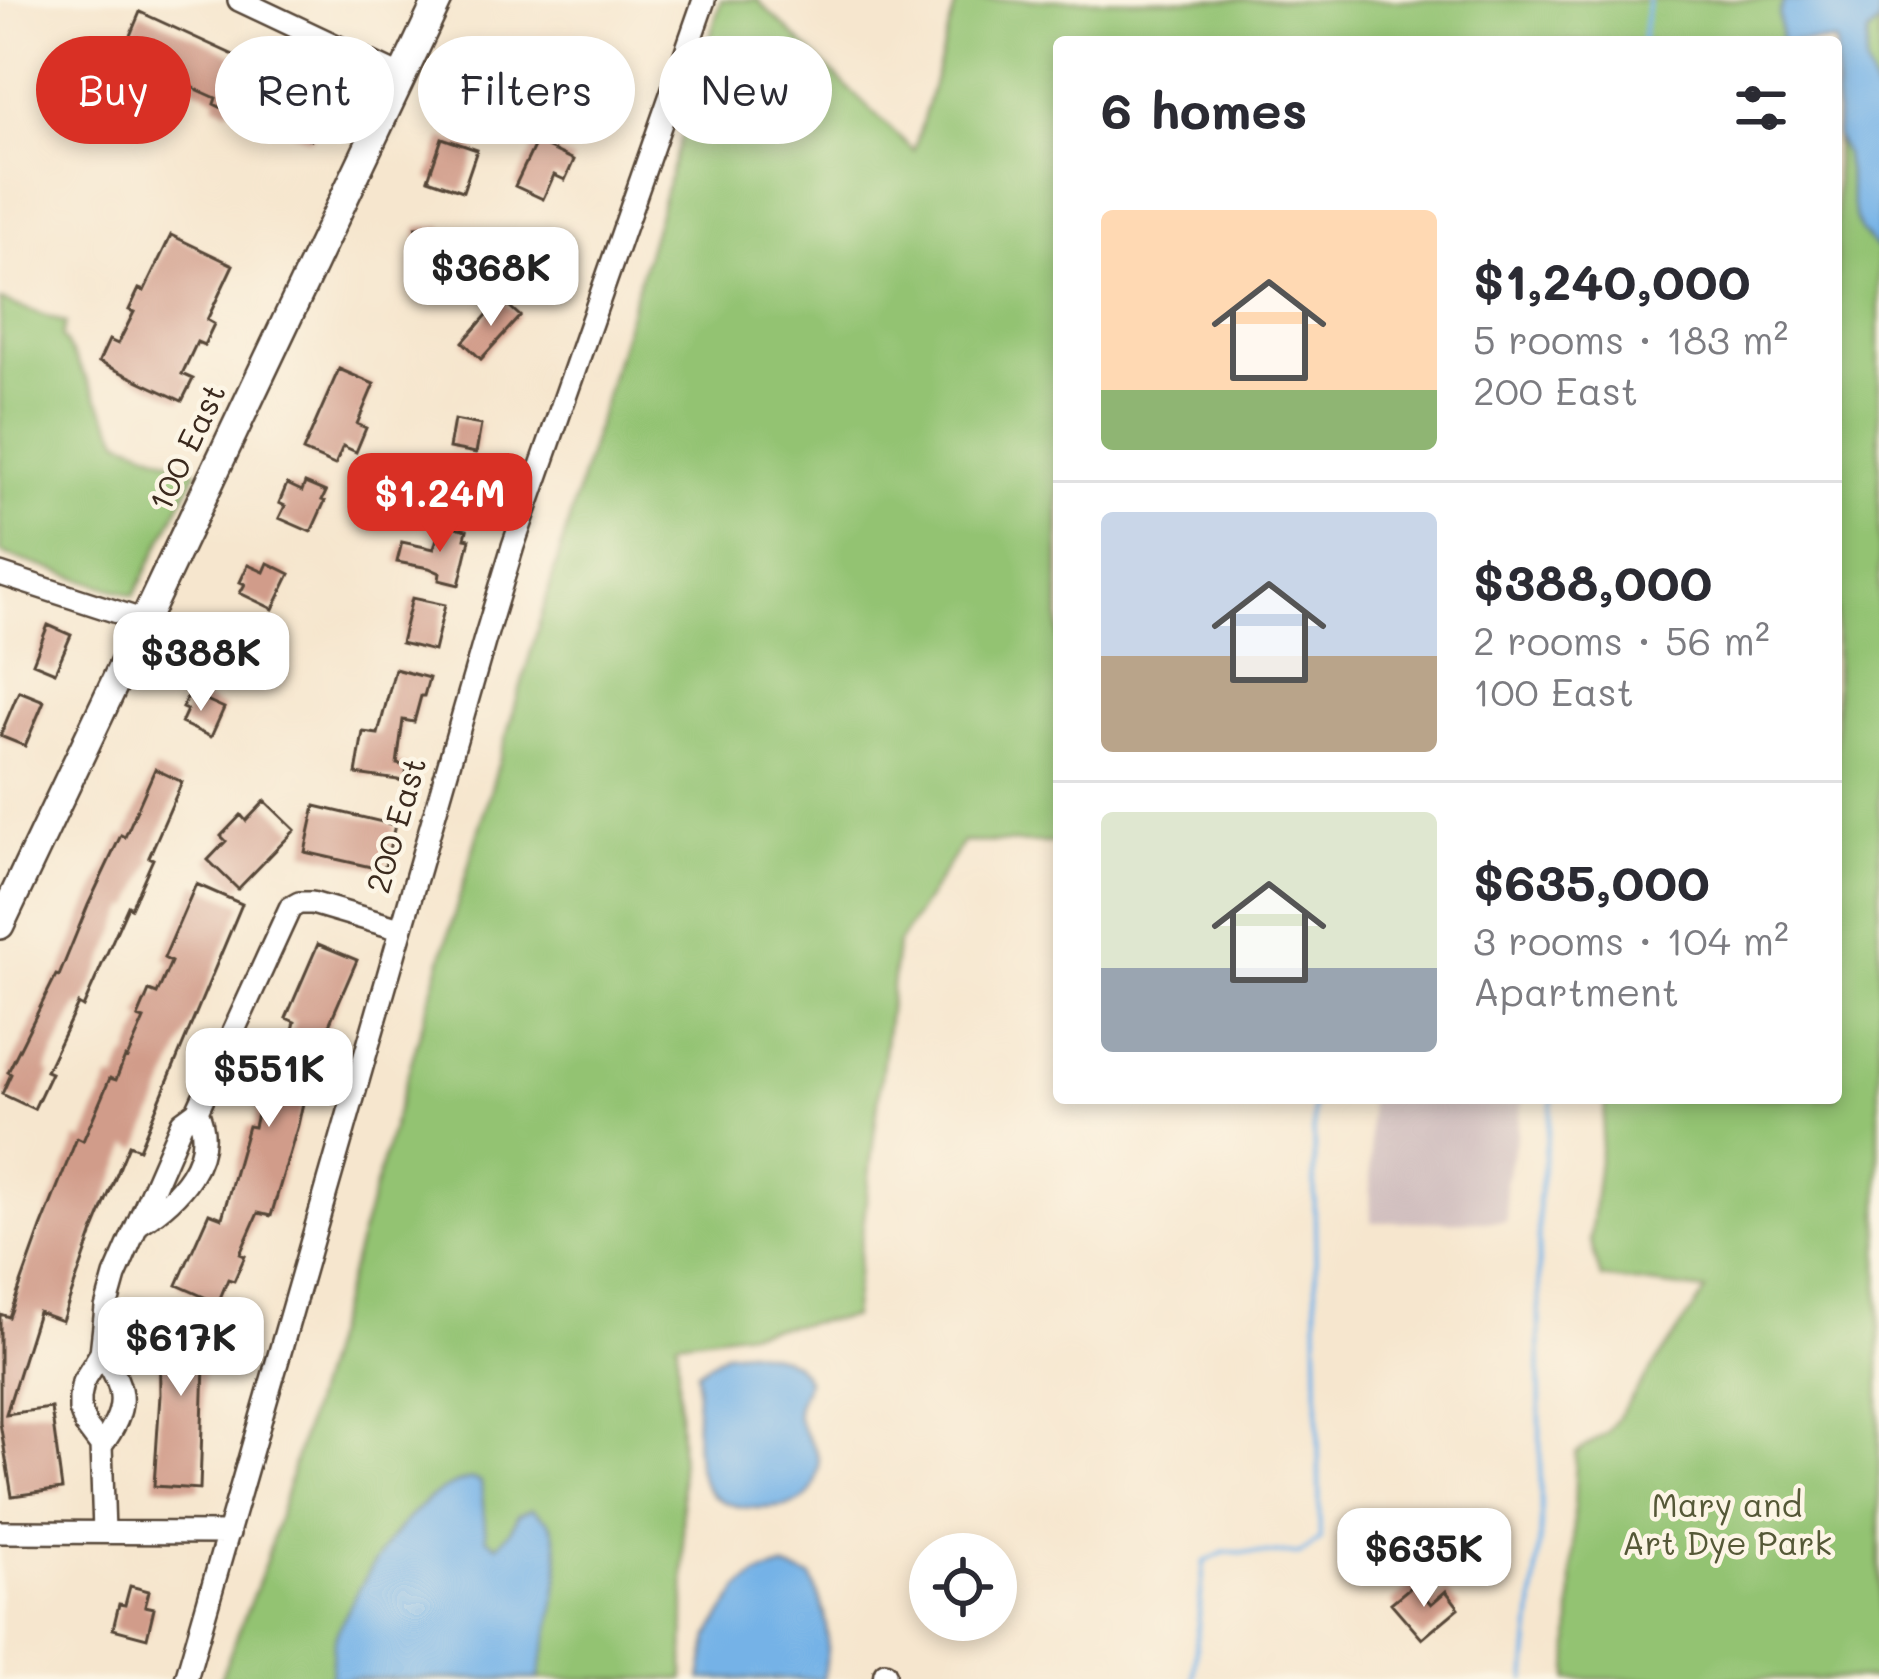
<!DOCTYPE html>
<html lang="en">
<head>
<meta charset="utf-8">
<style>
  body { margin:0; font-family:Mali,sans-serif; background:#f2f2f3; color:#2b2b33; height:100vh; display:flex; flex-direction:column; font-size:45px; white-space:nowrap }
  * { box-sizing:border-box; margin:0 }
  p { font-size:39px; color:#7c7c81 }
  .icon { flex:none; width:66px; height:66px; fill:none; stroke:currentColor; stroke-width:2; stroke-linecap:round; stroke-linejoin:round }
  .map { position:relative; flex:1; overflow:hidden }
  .panel { position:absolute; left:1053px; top:36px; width:789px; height:1068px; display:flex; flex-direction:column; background:#fff; border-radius:12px; box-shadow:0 6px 18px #0003 }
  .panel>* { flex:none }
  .guide { position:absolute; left:36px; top:36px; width:837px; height:108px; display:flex; gap:24px }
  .fabs { position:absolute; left:909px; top:1533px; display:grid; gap:24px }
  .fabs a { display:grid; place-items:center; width:108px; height:108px; border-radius:50%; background:#fff; box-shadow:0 6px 18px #0003; font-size:60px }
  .price { position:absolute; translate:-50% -102px; padding:0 27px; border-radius:24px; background:#fff; color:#222; font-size:39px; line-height:78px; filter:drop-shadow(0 3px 6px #0008) }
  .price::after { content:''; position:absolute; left:50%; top:72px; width:36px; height:27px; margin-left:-18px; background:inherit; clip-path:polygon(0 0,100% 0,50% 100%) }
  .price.on { background:#d93025; color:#fff }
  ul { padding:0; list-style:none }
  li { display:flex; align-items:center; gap:36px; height:300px; padding:0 48px }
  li+li { border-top:3px solid #e1e1e2 }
  li span { display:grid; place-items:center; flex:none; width:336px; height:240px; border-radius:12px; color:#555 }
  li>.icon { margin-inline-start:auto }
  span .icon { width:144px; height:144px; fill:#fffc; stroke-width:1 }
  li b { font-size:51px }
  h2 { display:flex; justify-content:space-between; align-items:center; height:144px; padding:0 48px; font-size:51px }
  .chip { padding:0 42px; border-radius:54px; background:#fff; box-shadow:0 6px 18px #0003; font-size:42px; line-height:108px }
  .chip.on { background:#d93025; color:#fff }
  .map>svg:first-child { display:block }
</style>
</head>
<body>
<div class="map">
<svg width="1879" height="1679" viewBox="0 0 1879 1679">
  <rect width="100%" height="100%" fill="#fcf5e5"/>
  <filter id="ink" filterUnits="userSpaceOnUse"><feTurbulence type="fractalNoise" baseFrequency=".00833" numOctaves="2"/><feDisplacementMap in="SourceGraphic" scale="24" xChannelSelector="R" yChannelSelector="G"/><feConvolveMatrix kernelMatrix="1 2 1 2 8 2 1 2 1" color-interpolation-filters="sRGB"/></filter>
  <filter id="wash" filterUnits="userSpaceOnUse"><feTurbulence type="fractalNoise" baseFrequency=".004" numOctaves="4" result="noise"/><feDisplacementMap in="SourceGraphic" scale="48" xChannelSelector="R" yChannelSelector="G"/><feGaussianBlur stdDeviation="2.7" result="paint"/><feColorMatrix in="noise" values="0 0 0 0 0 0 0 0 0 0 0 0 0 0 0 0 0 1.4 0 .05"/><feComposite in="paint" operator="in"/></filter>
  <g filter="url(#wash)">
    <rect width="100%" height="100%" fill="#f6e6ce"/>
    <path fill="#d1bfbf" d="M1522,1098L1517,1136L1505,1183L1507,1221L1371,1222L1369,1098Z"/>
    <path fill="#93c372" stroke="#677648" stroke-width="3" d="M721,0H757L914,151L957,0H1879V1679H1569L1576,1453L1607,1433L1706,1291L1601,1278L1590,1240L1606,1098H1836V42H1059V843L963,842L897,945L852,1317L677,1341L685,1604L684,1679H220L264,1567Z
      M0,300L66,323L62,336L121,440L197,471L134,596L0,553Z"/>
    <path fill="#74b2e7" stroke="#586e82" stroke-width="3" d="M1784,0H1879V23L1868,34L1866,65L1879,103V250L1860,231L1855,219L1845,156L1836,136V42H1781L1779,14Z
      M748,1350C773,1355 795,1355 807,1380C805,1391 795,1405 797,1415C802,1442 829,1446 814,1485C807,1502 795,1505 777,1507C673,1517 699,1444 697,1371L726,1352Z
      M472,1479L481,1482L486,1538L497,1546L510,1531L518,1515L532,1509C533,1510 547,1520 548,1521C573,1555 547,1639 539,1677L536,1679H331C332,1667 332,1653 334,1641C337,1629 345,1617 350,1606C374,1559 415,1490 472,1479Z
      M783,1567L811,1577C828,1616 831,1638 823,1679H701L709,1636L740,1588L759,1574Z"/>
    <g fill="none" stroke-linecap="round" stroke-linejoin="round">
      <path stroke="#74b2e7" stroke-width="4.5" d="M1642,42L1649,0
        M1193,1679L1204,1562L1225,1552L1299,1554L1320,1540L1313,1098
        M1526,1679L1541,1526L1538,1201L1553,1098"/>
    </g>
    <g id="blocks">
      <path fill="#d19c8a" d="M140,12L240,58L236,68L262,81L259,86L284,96L290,82L329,99L311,140L271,123L275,114L251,104L247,113L230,106L228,111L214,104L216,98L187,85L161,74L158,81L118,64Z
        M466,81L504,82L503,122L469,121L470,101H465Z
        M442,138L477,150L463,191L428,179Z
        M536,142L574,160L565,180L554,175L543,199L515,186Z
        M443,226L444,267L418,268L416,227Z
        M171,235L233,265L207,320L214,324L204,345L197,342L182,374L193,379L182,401L99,362L109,340L118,344L134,312L129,310L139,289L144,291Z
        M512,240L543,245L537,278L506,272Z
        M501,299L520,316L481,359L463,342Z
        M339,369L374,384L357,424L366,428L356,452L343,446L335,465L303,451Z
        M454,420L481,425L476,453L449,448Z
        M305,483L326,492L322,500L325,501L311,532L279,518L285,506L279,503L287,484L302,491Z
        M448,525L467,530L465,538L470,539L459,585L439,580L440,573L429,568L397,562L402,542L434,549L439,531L446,532Z
        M268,563L290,574L273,609L240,593L245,584L240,582L248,565L264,572Z
        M412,598L445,605L434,651L401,643Z
        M225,622L257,636L238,677L206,663Z
        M48,625L71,635L55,672L33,663Z
        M395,669L429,678L424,696H421L414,722L403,720L397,764L407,766L405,781L356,774L363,732L378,734Z
        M19,691L44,701L25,746L0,736Z
        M189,692L224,708L211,737L181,723L187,710L182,708Z
        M155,769L182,782L149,857L153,859L131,908L128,906L83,1007L78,1004L46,1071L51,1073L34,1109L2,1094L11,1074L8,1072L56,975L59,976L88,905L121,835L125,837Z
        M265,801L295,830L238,889L208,860L226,841L221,836L241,815L246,821Z
        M315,806L395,825L384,870L305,852Z
        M196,884L242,904L139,1149L129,1145L93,1232L62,1321L38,1312L6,1414L51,1408L62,1489L12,1496L0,1423V1314L9,1317L41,1228L77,1138L83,1141L110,1078L116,1080L125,1057L127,1058L144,1019L138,1017L149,991L157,994L171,962L164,958Z
        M318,944L357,960L325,1034L319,1032L298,1125L271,1216L258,1213L240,1254L245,1256L234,1281L228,1279L218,1303L177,1285L209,1213L222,1218L248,1126L254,1127L273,1042L289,1045L295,1022L286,1018Z
        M203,1310V1337H210V1363H204L200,1489L154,1486L160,1395L159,1311Z
        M1414,1584L1431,1604L1446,1591L1459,1608L1422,1639L1391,1603Z
        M130,1586L149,1591L145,1606L154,1608L147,1638L113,1629L119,1604L125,1605Z"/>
    </g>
  </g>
  <g filter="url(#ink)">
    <use href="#blocks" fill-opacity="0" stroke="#574638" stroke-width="3"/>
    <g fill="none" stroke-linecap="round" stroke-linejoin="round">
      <g stroke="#574638" stroke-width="26">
        <path id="minor" d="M239,0L402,77
          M0,574L145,621
          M140,1223C177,1200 219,1158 197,1111
          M101,1353C128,1389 128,1410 101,1446
          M104,1531L101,1446L86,1426L80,1410V1397L83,1382L101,1353L106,1308L115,1276L182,1122L197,1111L290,908L299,903H312L400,929
          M0,1532L229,1533
          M186,1679L484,642L513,546L704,0
          M884,1679L885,1673"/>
      </g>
      <g stroke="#574638" stroke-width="32">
        <path id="major" d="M0,925L438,0"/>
      </g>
      <use href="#minor" stroke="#fff" stroke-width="21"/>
      <use href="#major" stroke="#fff" stroke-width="27"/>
    </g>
  </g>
  <g text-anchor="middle" stroke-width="9" stroke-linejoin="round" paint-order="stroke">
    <g font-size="33" fill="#3b2a1e" stroke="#fcf5e5">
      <text transform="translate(187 447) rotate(-65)" y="12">100 East</text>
      <text transform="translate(396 825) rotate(-74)" y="12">200 East</text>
    </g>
    <g font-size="33" fill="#555837" stroke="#fcf5e5">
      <text x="1727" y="1517">Mary and<tspan x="1727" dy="38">Art Dye Park</tspan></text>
    </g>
  </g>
</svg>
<div class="fabs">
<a><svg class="icon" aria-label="locate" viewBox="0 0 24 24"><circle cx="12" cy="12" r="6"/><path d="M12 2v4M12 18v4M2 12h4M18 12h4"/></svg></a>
</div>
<b class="price" style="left:491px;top:329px">$368K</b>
<b class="price on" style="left:440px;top:555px">$1.24M</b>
<b class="price" style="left:201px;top:714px">$388K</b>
<b class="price" style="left:269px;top:1130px">$551K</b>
<b class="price" style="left:181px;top:1399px">$617K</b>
<b class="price" style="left:1424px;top:1610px">$635K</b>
<div class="guide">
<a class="chip on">Buy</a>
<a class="chip">Rent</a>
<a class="chip">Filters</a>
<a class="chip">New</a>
</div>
<section class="panel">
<h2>6 homes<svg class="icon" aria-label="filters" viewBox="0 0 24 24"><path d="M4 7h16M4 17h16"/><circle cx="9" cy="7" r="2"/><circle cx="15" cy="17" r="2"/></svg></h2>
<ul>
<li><span style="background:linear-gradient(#ffd9b3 75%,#8fb573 0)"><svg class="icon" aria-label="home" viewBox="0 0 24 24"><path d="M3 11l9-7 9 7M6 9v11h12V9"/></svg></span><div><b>$1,240,000</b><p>5 rooms · 183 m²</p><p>200 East</p></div></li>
<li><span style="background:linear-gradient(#c9d6e8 60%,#b9a48a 0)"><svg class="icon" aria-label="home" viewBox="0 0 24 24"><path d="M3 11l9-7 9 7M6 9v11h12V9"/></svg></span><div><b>$388,000</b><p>2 rooms · 56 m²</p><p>100 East</p></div></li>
<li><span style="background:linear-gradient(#dfe7d0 65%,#9aa5b1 0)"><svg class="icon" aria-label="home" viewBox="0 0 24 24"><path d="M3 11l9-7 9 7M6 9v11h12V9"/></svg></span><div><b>$635,000</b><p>3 rooms · 104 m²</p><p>Apartment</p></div></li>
</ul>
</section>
</div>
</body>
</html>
